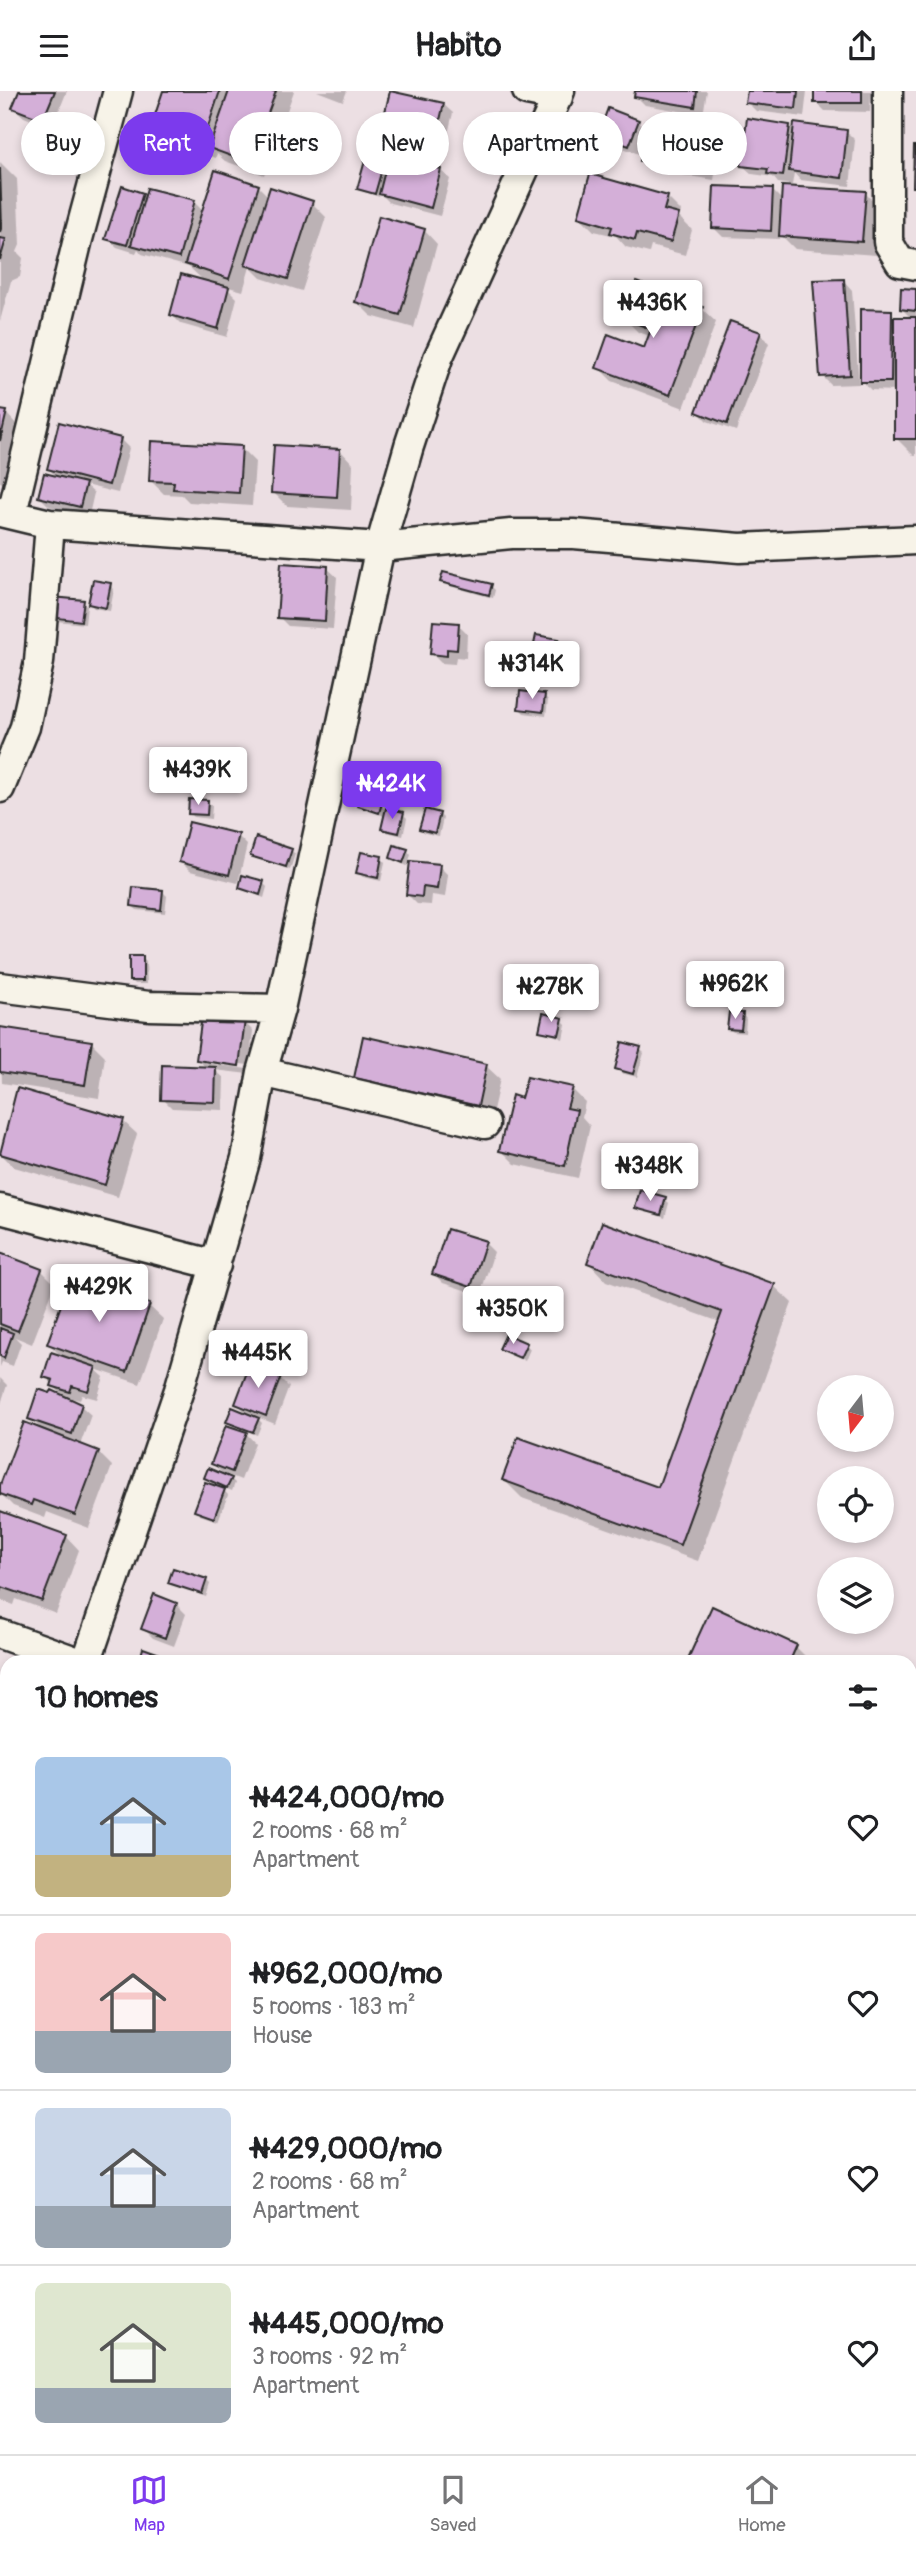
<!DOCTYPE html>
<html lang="en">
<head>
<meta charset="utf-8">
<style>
  body { margin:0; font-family:Pangolin,sans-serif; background:#f6f6f6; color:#202124; height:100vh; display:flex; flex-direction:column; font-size:26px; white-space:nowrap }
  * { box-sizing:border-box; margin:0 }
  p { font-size:23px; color:#757577 }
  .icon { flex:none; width:38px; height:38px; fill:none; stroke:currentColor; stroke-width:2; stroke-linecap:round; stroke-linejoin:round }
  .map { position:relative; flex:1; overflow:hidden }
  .details { position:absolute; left:0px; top:1564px; width:917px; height:800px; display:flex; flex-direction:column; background:#fff; border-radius:21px 21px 0 0; box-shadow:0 4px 10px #0003 }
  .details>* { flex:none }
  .hud { position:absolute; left:21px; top:21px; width:875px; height:63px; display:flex; gap:14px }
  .needle { width:46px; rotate:196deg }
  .controls { position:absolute; left:817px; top:1284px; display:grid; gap:14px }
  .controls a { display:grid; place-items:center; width:77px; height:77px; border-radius:50%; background:#fff; box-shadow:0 4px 10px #0003; font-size:35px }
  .price { position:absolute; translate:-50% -60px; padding:0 16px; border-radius:7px; background:#fff; color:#222; font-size:23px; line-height:46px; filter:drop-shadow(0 2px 4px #0008) }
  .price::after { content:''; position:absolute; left:50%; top:42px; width:21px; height:16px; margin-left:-10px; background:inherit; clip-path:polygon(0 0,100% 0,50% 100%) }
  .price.selected { background:#7c3aed; color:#fff }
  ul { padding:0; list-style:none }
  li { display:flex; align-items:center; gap:21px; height:175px; padding:0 35px }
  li+li { border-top:2px solid #e0e0e0 }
  li span { display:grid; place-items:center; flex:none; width:196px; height:140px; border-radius:10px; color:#555 }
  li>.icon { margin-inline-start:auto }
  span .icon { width:84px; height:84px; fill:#fffc; stroke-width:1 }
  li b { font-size:30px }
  h2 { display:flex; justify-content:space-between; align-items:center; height:84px; padding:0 35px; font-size:30px }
  .tag { padding:0 24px; border-radius:32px; background:#fff; box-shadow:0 4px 10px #0003; font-size:24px; line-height:63px }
  .tag.selected { background:#7c3aed; color:#fff }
  header { display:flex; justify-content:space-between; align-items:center; height:91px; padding:0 35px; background:#fff; font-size:32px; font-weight:800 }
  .menu { display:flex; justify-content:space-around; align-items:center; height:98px; border-top:2px solid #e0e0e0; background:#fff; font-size:19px; color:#757577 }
  .menu a { display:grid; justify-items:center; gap:4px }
  .menu .selected { color:#7c3aed }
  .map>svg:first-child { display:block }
</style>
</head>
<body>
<header><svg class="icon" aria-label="menu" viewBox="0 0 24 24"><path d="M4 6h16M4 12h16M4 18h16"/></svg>Habito<svg class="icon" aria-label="share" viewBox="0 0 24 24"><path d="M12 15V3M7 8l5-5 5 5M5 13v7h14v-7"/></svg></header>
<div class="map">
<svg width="916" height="2363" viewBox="0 0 916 2363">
  <rect width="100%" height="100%" fill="#ecdfe3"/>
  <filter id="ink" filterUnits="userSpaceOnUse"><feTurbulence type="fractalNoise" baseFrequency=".0143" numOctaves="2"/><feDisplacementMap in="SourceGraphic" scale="14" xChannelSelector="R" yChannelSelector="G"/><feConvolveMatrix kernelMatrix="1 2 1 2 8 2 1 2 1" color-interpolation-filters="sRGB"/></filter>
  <g filter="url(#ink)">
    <path fill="#0003" fill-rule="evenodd" d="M21,0H67L52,37L24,26L14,17Z
      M165,0H294L264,84L225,70L217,63L215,67L191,59L188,67L163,59L150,45Z
      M317,0H347L343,10Z
      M637,0H707L703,24L645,14L636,5Z
      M748,0H807L804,26L756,20L747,11Z
      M816,0H871L870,21L825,20L816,11Z
      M443,13L453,22L443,64L391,51L382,42Z
      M638,30L647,39L710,44L720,53L714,89L651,79L642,69L643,52L639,63L609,52L600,43Z
      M790,35L795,41L846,40L855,49L850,95L800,89L794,82L792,94L778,92L773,86L752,83L742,74Z
      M385,65L389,70L440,79L450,88L440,125L390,112L380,102L379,106L359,98Z
      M0,71L17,88L20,154L17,161L23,167L20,186L11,190L0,230Z
      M258,95L269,106L312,112L326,126L302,200L261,187L250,176L243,200L225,195L237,207L227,246L181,233L172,224L205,191L189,176L142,163L138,158L136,162L117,156L107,147L142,103L146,106L194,111L203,120Z
      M772,99L783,110L865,102L879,116L876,164L795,158L780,143L779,148L723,146L714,137Z
      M667,106L681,120L679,126L692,139L685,164L651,155L649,162L626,156L616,145L594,140L580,126Z
      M424,139L437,153L414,237L371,225L357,211Z
      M843,189L852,199L859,293L831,294L822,285Z
      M916,200V365H914L896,347L895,300L871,299L862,290L891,221L898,228H912L902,218Z
      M702,218L716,231L684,317L612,290L598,276L645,259L650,245L638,241L624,227Z
      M760,243L769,252L736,340L707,330L698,321Z
      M0,321L6,322L19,336L7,393L0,391Z
      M120,348L129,357L118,402L85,394L94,402L89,424L49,415L40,406L58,387L49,378Z
      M241,357L255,371L252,415L189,411L182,404L164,403L150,389Z
      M340,359L353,373L351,419L287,415L273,401Z
      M327,477L337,486L333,538L288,535L279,526Z
      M442,490L491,495L495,499L493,507L446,494Z
      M110,494L114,498L110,520L94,517L90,513Z
      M83,511L87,515L85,533L56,530L52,526Z
      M458,534L467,543L466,567L456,566L455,573L441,572L432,563Z
      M558,550L562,554L557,576L537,572L533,568Z
      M544,605L548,609L546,625L524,622L520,618Z
      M207,711L212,715L211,728L194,726L190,722Z
      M381,713L385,719L403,723L407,727L403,745L387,741L383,737L386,726L360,714Z
      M439,723L443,727L439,745L425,742L421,738Z
      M238,745L247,754L238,792L190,780L181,771Z
      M291,759L295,763L290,779L252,765Z
      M407,759L411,764L407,775L392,767Z
      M381,767L385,771L381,790L363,786L358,782Z
      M439,775L448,784L445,806L432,804L431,814L417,813L408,804Z
      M263,792L267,796L264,807L241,797Z
      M163,801L167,805L165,822L137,819L132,815Z
      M142,867L146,871L147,893H135L131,889Z
      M742,923L746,928L745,942L733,941L729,937Z
      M562,929L566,933L563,948L541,939Z
      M244,931L253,940L248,983L215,979L224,987L223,1019L172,1017L163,1008L207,978L198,968ZM205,968L248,974L247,978L205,972Z
      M0,937L91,951L105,965L99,1007L2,992Z
      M640,958L644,962L637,986L621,982L617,978Z
      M486,975L500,988L491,1028L369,1000L356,986Z
      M572,998L585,1011L582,1026L590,1035L578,1087L515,1073L501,1059Z
      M18,999L123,1030L137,1043L118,1106L14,1076L0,1062Z
      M665,1108L669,1112L665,1127L637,1117Z
      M485,1152L494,1161L480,1204L443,1192L434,1183Z
      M0,1164L41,1179L55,1193L32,1253L15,1246L21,1252L13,1275L2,1271L0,1276Z
      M589,1172L774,1195L792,1212L698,1470L522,1407L504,1389L659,1399L720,1231L606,1190Z
      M149,1215L163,1228L140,1293L95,1278L104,1286L97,1308L82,1304L80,1309L63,1305L45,1285L63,1267L49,1253Z
      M526,1253L530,1258L525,1270L501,1257Z
      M0,1287L7,1294L0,1316Z
      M280,1287L289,1296L275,1333L255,1325L262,1332L257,1344L242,1338L255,1352L241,1389L226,1383L235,1392L232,1400L219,1394L228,1404L218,1430L200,1424L196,1419L216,1396L206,1387L226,1386L213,1373L237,1339L228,1330L249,1324L237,1313Z
      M53,1301L81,1315L91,1324L80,1354L98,1361L112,1375L89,1437L47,1421L45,1427L13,1415L0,1402L43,1340L30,1327Z
      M0,1422L66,1445L79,1459L56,1523L16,1508L14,1514L0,1509Z
      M206,1489L210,1493L206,1506L170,1492Z
      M176,1513L186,1523L174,1555L153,1547L144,1538Z
      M796,1556L812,1572H687Z
      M3,1580L7,1581V1640L0,1637V1581Z
      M910,1695L916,1698V1746L910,1743Z
      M0,1723L7,1725V1773L0,1770Z
      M910,1850L916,1853V1880L910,1877Z
      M0,2023L7,2025V2066L0,2064Z
      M910,2094L916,2096L915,2152L910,2150Z
      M910,2237L916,2241V2321L910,2319Z
      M0,2244L4,2248L1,2258H0Z
      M0,2277L2,2283L7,2284V2325L0,2319Z
      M716,2357H895L897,2359L895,2363H714Z"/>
    <path fill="#d4afd8" stroke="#2b2b2b" stroke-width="2" d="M19,0H55L43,29L12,17Z
      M163,0H220L202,54L178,46L175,55L148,45Z
      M229,0H276L250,72L209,57Z
      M390,0L444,12L434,55L380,42Z
      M635,0H697L695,16L634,6Z
      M747,0H798L796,18L745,12Z
      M814,0H862V12H814Z
      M608,17L639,29L629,55L598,44Z
      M747,27L790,34L783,85L767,83L768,78L741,75Z
      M646,31L711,43L705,81L640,70Z
      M794,32L847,39L842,87L789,80Z
      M914,55H916V96H913Z
      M368,59L386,64L375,103L357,98Z
      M389,64L441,78L431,117L379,103Z
      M0,77L2,135L0,141Z
      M215,79L259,94L229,188L185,173Z
      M590,83L668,105L664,119L679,123L671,151L637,142L635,149L610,142L612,136L578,126Z
      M122,95L143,102L127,154L105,148Z
      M714,95L773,97L771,140L712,137Z
      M782,95L866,100L862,151L779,145Z
      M270,96L313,110L288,188L245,174Z
      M147,97L195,109L179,167L131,154Z
      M379,125L425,138L400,224L355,211Z
      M0,147L6,148L0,169Z
      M181,183L229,196L218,238L170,224Z
      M844,188L850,284L820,286L813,189Z
      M636,191L703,216L670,304L596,277L608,243L644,257L651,238L622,227Z
      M901,197L916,198V220L900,218Z
      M860,218L892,219L891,291H860Z
      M894,226H916V348H894Z
      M730,230L761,241L727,333L696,321Z
      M0,319L7,320L0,350Z
      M59,331L121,347L109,394L47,378Z
      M151,350L242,355L239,402L173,398L174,391L149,390Z
      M274,354L340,358L337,406L271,402Z
      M44,382L86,392L80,416L38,406Z
      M281,472L328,475L325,530L277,527Z
      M443,481L492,493L489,504L440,491Z
      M93,489L111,492L106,517L88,513Z
      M52,506L84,509L81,530L50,526Z
      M433,530L459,532L457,559L447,558V565L430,563Z
      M536,544L559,548L553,573L531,568Z
      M520,600L545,603L543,621L518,618Z
      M361,705L382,712L379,722L358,715Z
      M189,708L208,709L207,724L188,723Z
      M386,717L404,721L399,742L381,738Z
      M425,718L440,722L435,742L419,738Z
      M189,731L239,743L229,784L179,771Z
      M256,746L292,758L286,776L250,765Z
      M394,754L408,758L403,772L390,767Z
      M361,761L382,765L378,787L356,782Z
      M410,770L440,773L437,798L423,796L422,806L406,804Z
      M242,784L264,790L260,804L239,797Z
      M133,796L163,799L161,819L131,815Z
      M129,865H143V890H129Z
      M729,921L743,922L741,939L727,938Z
      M543,922L563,927L559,944L539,940Z
      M202,924L245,929L239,975L196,969Z
      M0,936L92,950L85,994L0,981Z
      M363,945L487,973L478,1015L354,987Z
      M622,951L641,956L633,983L615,978Z
      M162,974L216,976L215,1011L161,1009Z
      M527,986L573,996L567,1017L577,1019L565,1075L499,1060L512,1004L521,1007Z
      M17,997L124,1028L105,1094L0,1063Z
      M640,1099L666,1106L661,1124L635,1117Z
      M602,1131L775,1193L680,1454L502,1389L518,1346L658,1396L722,1221L587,1172Z
      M447,1138L486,1150L471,1196L432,1183Z
      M0,1162L42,1178L18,1240L0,1233Z
      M71,1186L150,1213L127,1281L47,1253Z
      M0,1237L13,1242L4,1267L0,1265Z
      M506,1243L527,1252L520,1267L499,1258Z
      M51,1261L96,1276L88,1300L72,1295L70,1301L51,1295L53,1289L43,1286Z
      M250,1273L281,1285L266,1325L235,1313Z
      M38,1298L50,1302L52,1299L82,1313L72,1343L28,1328Z
      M232,1316L259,1327L253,1341L226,1331Z
      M24,1331L99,1360L75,1424L33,1409L31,1414L0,1403V1394Z
      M226,1334L247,1341L232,1381L211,1373Z
      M208,1377L232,1387L227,1397L204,1387Z
      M205,1391L225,1398L214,1427L194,1420Z
      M0,1420L67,1444L42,1510L2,1496L0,1501Z
      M173,1477L207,1488L202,1503L168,1492Z
      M154,1503L177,1512L165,1547L141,1538Z
      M712,1515L797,1554L789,1572H686Z
      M143,1557L166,1565L163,1572H139Z
      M2,1578L7,1580V1635L0,1632Z
      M910,1693L916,1696V1721L910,1734Z
      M0,1721L7,1723V1736L0,1754Z
      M910,1848L916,1851L910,1867Z
      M916,1961V2015L910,2011V1972Z
      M0,2021L7,2023V2044L3,2059H0Z
      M910,2029L916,2032V2085L910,2082Z
      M910,2092L916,2094V2121L910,2135Z
      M910,2187L916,2189V2208L910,2206Z
      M910,2237L916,2239V2290L910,2309Z
      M3,2282L7,2283V2319L0,2317Z
      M714,2357H727L725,2363H712Z
      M729,2357H758L756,2363Z
      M771,2357H821L819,2363H769Z
      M833,2357H885L883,2363H831Z"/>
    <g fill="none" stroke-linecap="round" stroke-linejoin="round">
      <g stroke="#2b2b2b" stroke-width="33">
        <path id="minor" d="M527,0L558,6
          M888,0V151L900,171L916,174
          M0,421L50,433L380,456L511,443H574L740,457L916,449
          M12,422L78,148L118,0
          M0,697L25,636L39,571L50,433
          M0,896L149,915L280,918
          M262,981L485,1033
          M0,1118L216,1174
          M0,1543L81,1572
          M86,1572L179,1299L246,1067L262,981L280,918L380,456L409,355L438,267L560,0
          M0,1845L7,1822
          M910,1896L916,1881
          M910,2181L916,2184
          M0,2210L7,2212
          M529,2357L539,2363
          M98,2363L100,2357"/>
      </g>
      <use href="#minor" stroke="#f7f3e8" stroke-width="28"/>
    </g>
  </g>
</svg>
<div class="controls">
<a><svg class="needle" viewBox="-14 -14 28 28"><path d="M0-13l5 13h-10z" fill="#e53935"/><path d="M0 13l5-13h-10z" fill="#757577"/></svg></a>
<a><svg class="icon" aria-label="locate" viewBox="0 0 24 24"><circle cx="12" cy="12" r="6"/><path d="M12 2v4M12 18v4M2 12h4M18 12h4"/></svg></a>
<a><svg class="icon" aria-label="layers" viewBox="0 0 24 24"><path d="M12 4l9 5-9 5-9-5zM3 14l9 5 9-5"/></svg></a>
</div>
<b class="price" style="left:653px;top:249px">₦436K</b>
<b class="price" style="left:532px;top:610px">₦314K</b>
<b class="price" style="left:198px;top:716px">₦439K</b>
<b class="price selected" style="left:392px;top:730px">₦424K</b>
<b class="price" style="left:735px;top:930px">₦962K</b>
<b class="price" style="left:551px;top:933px">₦278K</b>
<b class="price" style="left:650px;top:1112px">₦348K</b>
<b class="price" style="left:99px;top:1233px">₦429K</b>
<b class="price" style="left:513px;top:1255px">₦350K</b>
<b class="price" style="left:258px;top:1299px">₦445K</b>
<div class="hud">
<a class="tag">Buy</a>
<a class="tag selected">Rent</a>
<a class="tag">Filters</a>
<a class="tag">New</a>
<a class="tag">Apartment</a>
<a class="tag">House</a>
</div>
<section class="details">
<h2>10 homes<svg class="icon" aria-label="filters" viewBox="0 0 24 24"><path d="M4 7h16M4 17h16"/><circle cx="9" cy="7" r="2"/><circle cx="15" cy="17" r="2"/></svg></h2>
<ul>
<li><span style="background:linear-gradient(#a9c7e8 70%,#c2b280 0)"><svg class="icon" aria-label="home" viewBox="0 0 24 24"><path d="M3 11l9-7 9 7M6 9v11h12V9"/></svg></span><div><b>₦424,000/mo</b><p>2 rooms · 68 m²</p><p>Apartment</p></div><svg class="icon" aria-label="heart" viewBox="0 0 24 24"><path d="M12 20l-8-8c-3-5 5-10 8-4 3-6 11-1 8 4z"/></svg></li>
<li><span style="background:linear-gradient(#f6c9c9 70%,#9aa5b1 0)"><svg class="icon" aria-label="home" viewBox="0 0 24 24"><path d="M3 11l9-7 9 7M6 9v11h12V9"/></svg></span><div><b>₦962,000/mo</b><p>5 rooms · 183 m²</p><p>House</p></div><svg class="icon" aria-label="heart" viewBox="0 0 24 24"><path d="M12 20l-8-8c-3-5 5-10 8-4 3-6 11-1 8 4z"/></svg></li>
<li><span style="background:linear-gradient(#c9d6e8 70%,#9aa5b1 0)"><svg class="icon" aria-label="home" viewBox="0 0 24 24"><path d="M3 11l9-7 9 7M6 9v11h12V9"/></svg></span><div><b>₦429,000/mo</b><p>2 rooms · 68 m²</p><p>Apartment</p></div><svg class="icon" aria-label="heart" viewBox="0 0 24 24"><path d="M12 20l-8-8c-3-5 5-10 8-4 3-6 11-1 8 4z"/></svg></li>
<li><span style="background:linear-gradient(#dfe7d0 75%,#9aa5b1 0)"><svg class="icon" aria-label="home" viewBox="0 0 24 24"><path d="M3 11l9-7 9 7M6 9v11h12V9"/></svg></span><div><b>₦445,000/mo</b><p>3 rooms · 92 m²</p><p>Apartment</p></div><svg class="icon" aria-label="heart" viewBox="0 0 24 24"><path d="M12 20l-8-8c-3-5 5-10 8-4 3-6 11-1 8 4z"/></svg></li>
</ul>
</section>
</div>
<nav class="menu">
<a class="selected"><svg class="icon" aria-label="map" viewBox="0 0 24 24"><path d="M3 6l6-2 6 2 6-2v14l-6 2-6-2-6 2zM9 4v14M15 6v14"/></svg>Map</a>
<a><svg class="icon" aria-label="saved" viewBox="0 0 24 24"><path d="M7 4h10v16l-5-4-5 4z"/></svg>Saved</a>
<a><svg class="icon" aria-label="home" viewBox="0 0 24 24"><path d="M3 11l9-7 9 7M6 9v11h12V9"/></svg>Home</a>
</nav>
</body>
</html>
